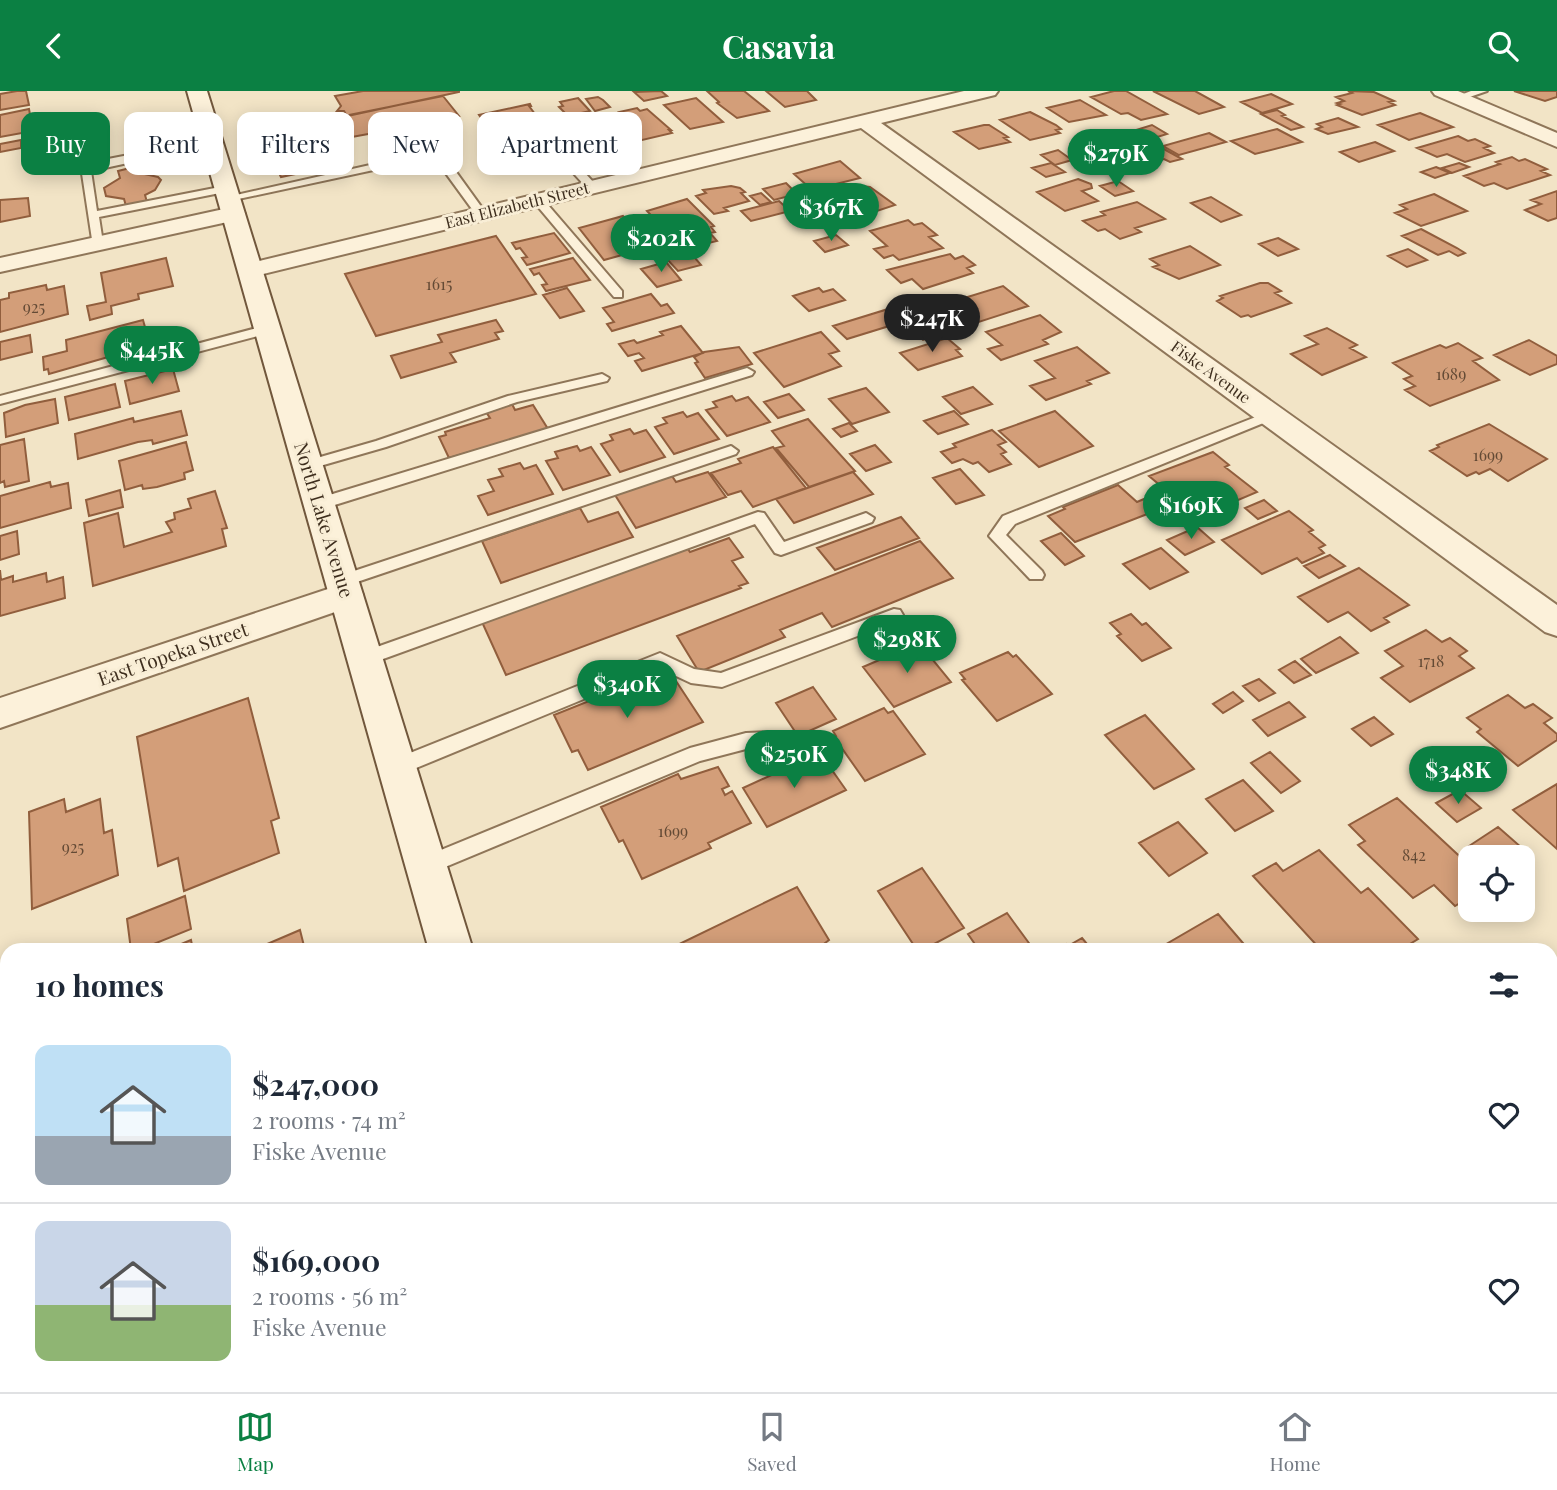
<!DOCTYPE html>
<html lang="en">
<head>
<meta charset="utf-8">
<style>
  body { margin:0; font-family:"Playfair Display",serif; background:#f6f6f7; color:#1f2937; height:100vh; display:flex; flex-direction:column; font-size:26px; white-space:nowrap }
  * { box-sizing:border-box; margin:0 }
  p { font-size:23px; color:#747a83 }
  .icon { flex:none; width:38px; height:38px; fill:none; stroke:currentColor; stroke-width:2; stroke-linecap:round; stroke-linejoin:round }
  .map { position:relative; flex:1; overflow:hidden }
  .side { position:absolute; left:0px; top:852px; width:1558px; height:450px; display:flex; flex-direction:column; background:#fff; border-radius:21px 21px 0 0; box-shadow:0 4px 18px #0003 }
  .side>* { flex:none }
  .top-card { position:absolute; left:21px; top:21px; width:700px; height:63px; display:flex; gap:14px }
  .buttons { position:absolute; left:1458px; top:754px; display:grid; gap:14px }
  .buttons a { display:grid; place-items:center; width:77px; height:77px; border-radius:14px; background:#fff; box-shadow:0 4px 18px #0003; font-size:35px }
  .price { position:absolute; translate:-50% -60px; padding:0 16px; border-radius:24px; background:#0b8043; color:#fff; font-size:23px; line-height:46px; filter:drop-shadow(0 2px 4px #0008) }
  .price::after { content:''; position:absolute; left:50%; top:42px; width:21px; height:16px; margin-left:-10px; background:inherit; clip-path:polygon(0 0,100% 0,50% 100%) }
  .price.current { background:#222; color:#fff }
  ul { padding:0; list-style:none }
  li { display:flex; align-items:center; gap:21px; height:175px; padding:0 35px }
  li+li { border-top:2px solid #e0e1e3 }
  li span { display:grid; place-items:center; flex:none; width:196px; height:140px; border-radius:14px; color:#555 }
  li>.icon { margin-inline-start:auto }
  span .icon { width:84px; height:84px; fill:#fffc; stroke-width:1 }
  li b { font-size:30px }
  h2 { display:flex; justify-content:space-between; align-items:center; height:84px; padding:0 35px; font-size:30px }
  .pill { padding:0 24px; border-radius:14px; background:#fff; box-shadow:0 4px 18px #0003; font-size:24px; line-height:63px }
  .pill.current { background:#0b8043; color:#fff }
  header { display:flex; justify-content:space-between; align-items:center; height:91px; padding:0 35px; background:#0b8043; color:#fff; font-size:32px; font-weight:700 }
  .tab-bar { display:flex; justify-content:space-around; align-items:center; height:98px; border-top:2px solid #e0e1e3; background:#fff; font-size:19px; color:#747a83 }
  .tab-bar a { display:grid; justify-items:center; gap:4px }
  .tab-bar .current { color:#0b8043 }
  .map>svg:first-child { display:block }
</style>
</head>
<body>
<header><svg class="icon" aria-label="back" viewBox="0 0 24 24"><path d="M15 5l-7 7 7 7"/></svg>Casavia<svg class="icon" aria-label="search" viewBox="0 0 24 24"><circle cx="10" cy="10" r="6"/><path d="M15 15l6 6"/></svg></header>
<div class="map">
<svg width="1557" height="1301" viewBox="0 0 1557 1301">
  <rect width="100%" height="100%" fill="#f2e4c6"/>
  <path fill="#d39e79" stroke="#915e3d" stroke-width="2" d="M17,0H26L29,14L0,19V3Z
    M363,0H459V1L347,25L344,20H337L341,15L335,5Z
    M661,0L667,5L644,10L634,1Z
    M707,0H744L769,20L737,27L717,12L719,11Z
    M766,0H807L816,9L785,16Z
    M1114,0H1126L1167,23L1141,29L1128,22L1121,23L1091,6Z
    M1153,0H1195L1224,16L1199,23Z
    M1348,0L1374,1L1394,10L1389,11L1395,14L1362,24L1337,14L1340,13L1337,12L1344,10L1336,6L1352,2Z
    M1514,0H1557V6L1545,10Z
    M1271,3L1292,13L1262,22L1241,11Z
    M443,5L459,25L389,37L390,39L330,50L331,52L280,62L277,55H271L266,45L269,44V40Z
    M598,6L603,9L610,16L595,20L586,8Z
    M578,7L590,20L568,25L559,16L563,15L560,11Z
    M696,7L723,31L690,38L664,14Z
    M1080,9L1106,24L1069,31L1047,17Z
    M530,13L531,15H529L538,27L514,31L530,50L540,48L548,59L542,60L553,75L520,82L479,24Z
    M637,17L640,20L647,18L671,39H669L672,42L638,50L613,26L622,24L619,21Z
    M29,18L33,40L0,46V24Z
    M1277,19L1285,24L1282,25L1303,36L1291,39L1261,23Z
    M1030,21L1056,34L1061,38L1056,39L1060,42L1030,49L1000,29Z
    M1420,22L1453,36L1409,49L1378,34Z
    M579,25L584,30L579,31L581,33H591L612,54L573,65L547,30Z
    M1338,27L1358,36L1328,43L1316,38L1322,36L1317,33Z
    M984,34H989L1008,46L1004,47L1010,51L979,58L954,41Z
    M1152,34L1167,43L1151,48L1136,39Z
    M98,36L102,52L37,65L36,57L24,60L23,52L34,49Z
    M1277,38L1302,51L1255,63L1231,50Z
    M1209,42L1226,51L1179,64L1163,55Z
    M1458,45L1468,50L1475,48L1490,55L1484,57L1494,62L1465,71L1447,63L1437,66L1417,57Z
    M1105,47L1120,56L1104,60L1089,51Z
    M338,48L352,71L281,86L270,64Z
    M21,49V57L0,61V53Z
    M1375,51L1394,60L1359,71L1340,61Z
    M1162,57L1182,68L1170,71L1164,68L1157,70L1144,62Z
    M1058,59L1072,69L1055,74L1041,64Z
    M1512,66L1519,70L1525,68L1547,78L1541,80L1550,84L1507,98L1494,92L1484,95L1464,85L1500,73L1496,71Z
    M840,70L860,87L812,99L794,83Z
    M1112,70L1121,76L1104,80L1095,75Z
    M1051,72L1065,81L1046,86L1032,77Z
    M1459,72L1469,76L1452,82L1442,77Z
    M134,76L135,81L158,86L161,89L155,99L145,104L147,111L126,115L124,108L106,105L104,97L120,87L118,80Z
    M1436,76L1450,82L1435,87L1421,81Z
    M1078,88L1091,93L1092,97L1082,100L1098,110L1065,120L1037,101Z
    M1118,90L1133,100L1115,105L1100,95Z
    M786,92L797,103L774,109L763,98Z
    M731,95L740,97L745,101L741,102L749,110L724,117L728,120L714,123L696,105L706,102L703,99Z
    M862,95L870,96L895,114L853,128L850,126L844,128L820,109Z
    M1557,100V127L1548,130L1525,119L1541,113L1531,109Z
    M761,102L771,111L760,114L750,105Z
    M1434,103L1467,120L1421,135L1395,122L1407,118L1400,114Z
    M1211,106L1241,124L1221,131L1191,112Z
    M28,107L30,125L0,131V109Z
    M687,108L714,135L711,136L715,141L710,142L717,150L688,157L681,150L672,146L647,120Z
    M779,110L790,120L751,130L741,120Z
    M1137,111L1165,128L1135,137L1141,141L1120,148L1105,138L1098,140L1083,130L1105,124L1101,121Z
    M623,125L651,156L604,169L579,137Z
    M908,129L914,134L922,132L937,144L929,146L943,157L899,169L893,164L884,167L874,158L887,155L870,140Z
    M1421,138L1457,157L1465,162L1458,165L1449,160L1438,164L1402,145Z
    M554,142L570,162L527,174L522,167L527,166L520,157L516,158L512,152Z
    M836,144L848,154L825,161L814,150Z
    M496,145L536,203L376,245L345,183Z
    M1278,147L1298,158L1278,165L1259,153Z
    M1190,155L1220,174L1179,188L1153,176L1159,174L1150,168Z
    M1408,158L1427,169L1407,176L1388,165Z
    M689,160L701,174L678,180L665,166Z
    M950,163L955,168L963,165L975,174L967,177L973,182L923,198L912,188L901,192L887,179Z
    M166,167L173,195L138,203L139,208L111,215L112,223L90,229L87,215L106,211L101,182Z
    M573,167L590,189L546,200L542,194L547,193L539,182L534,184L530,178Z
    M666,171L681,189L657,196L641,178Z
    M1260,192H1268L1281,200L1275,202L1291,212L1251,226L1248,224L1241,226L1217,210L1223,207L1220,205Z
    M46,194L47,199L64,195L68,223L0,241V209L9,207V202Z
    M1003,195L1028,215L923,249L901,230L924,222L922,220Z
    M567,197L584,220L560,227L543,204Z
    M819,197L823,201L833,198L845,209L809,220L793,205Z
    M651,203L661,215L667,213L674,222L612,240L607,233L614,231L603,217Z
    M885,219L899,232L847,248L833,235Z
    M1040,224L1061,241L1043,249L1048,253L1001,269L988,258L1002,254L986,241Z
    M143,229L150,254L49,283L48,278L44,279L43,266L67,260L66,249Z
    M496,229L503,240L495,242L499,248L450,262L456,271L401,287L391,265L442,251L438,244Z
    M681,235L703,262L642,280L635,270L644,267L639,262L628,265L619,253L634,249L637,252L663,244L660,241Z
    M1327,237L1357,254L1350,257L1366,266L1322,284L1291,263L1318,253L1305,245Z
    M821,241L839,260L829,263L841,275L784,296L754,262Z
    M30,244L32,261L0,269V251Z
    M947,247L960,258L956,259L962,265L918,279L900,262Z
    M1529,249L1557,265V273L1530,284L1494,264Z
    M1458,252L1482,267L1473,270L1499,289L1430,315L1405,299L1415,295L1404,288L1412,285L1393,272L1440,254L1446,257Z
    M739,256L752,273L705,287L695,272L698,271L694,266L704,261Z
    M1077,256L1109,282L1087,290L1091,293L1046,309L1030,295L1055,287L1035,270Z
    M173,278L179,300L130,313L125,290Z
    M115,293L120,316L69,329L65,306Z
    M973,296L992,313L961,323L943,306Z
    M866,297L889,321L852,333L829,308Z
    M789,303L804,319L778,327L764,311Z
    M732,305L736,310L748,306L770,331L727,345L706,319L717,316L713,311Z
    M55,308L58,332L6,346L4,322L25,314Z
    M512,313L515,319L533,314L548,338L449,367L439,346L446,344L445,341L490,327L486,321Z
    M181,320L187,344L153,353L152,349L138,351L78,368L75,343L133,327L134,331Z
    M954,320L968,333L938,343L924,330Z
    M1055,320L1093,355L1039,376L999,340Z
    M683,321L687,326L698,322L719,348L674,363L655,336L667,332L663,327Z
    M808,328L855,380L809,396L776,357L784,355L772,340Z
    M849,332L857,340L841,346L833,338Z
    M1489,333L1547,368L1508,390L1490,378L1479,383L1476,381L1467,385L1430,360L1439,356L1437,354Z
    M630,338L634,343L646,339L665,366L620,381L601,353L613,349L610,344Z
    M992,339L1006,351L998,354L1006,361L1001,363L1011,373L989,381L978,371L973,373L963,368L952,372L941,361L956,356L953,353Z
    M24,348L29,390L5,396L4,390L0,392V354Z
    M186,351L193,379L184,382L185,388L157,396L143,398L142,394L125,399L119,370Z
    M875,354L891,371L866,380L850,363Z
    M577,355L580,360L591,356L610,384L563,399L546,370L558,367L555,361Z
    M773,356L806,397L753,416L741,400L728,404L711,382L741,372L738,368Z
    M1213,361L1229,374L1225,376L1257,401L1198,426L1149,385Z
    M520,372L524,378L536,374L553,403L488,424L478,405L494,400L488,389L503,385L499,378Z
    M960,378L984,404L956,413L933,387Z
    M708,381L726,406L636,437L615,404L672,385L676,391Z
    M853,381L873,403L794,432L776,408Z
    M50,391L51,396L68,392L71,417L0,437V405Z
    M1118,394L1137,411L1144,408L1154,417L1147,420L1150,422L1075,451L1048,425L1065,418L1063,416Z
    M120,399L123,416L89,425L86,409Z
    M215,400L227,437L222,438L226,455L93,495L84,432L118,422L124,456L172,441L166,431L175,428L174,422L191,417L188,408Z
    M1264,409L1277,420L1258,428L1245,417Z
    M580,417L588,431L618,421L633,446L501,492L482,450Z
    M1289,420L1313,439L1309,441L1325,454L1319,457L1324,462L1302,472L1297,467L1262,483L1222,449Z
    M901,426L919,447L835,479L817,457Z
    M1197,436L1214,451L1185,464L1167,449Z
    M17,440L19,463L0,469V445Z
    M1061,442L1084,465L1065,474L1041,450Z
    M729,447L743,466L732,470L748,492L739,495L741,497L506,584L482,531L687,457L690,461Z
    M920,450L953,487L832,536L822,522L780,539L785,546L699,581L677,545Z
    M1161,457L1188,481L1150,498L1123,473Z
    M1330,464L1345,475L1319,487L1304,475Z
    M1359,477L1409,514L1384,527L1389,531L1371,540L1348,521L1328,531L1298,506Z
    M0,479L1,489L13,485V491L46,482L47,491L63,486L65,507L0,525Z
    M1131,523L1142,534L1146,532L1171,557L1142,570L1117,545L1121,543L1110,532Z
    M1426,539L1442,551L1450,547L1467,560L1459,565L1474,577L1410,611L1381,587L1403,575L1385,560Z
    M1340,546L1358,562L1316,582L1301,568Z
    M919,552L951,591L894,616L863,576Z
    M1008,561L1013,566L1016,564L1052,603L997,630L962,589L965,588L960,582Z
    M1295,570L1311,584L1294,592L1279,579Z
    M654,584L657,590L672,584L703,631L588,679L578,659L572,661L554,624Z
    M1259,588L1275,602L1259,610L1243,595Z
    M813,596L836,628L798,645L776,612Z
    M1233,601L1243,610L1223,622L1213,613Z
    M1508,604L1525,617L1533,613L1552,627L1544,632L1557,643V649L1518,675L1477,641L1481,638L1467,627Z
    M248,607L279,727L271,730L279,762L184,800L178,767L158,775L137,646Z
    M1289,611L1305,626L1268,645L1253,629Z
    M884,617L888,622L893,620L925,663L865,690L834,646L836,645L833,640Z
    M1145,624L1194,678L1154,698L1105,644Z
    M1374,626L1393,643L1371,655L1352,638Z
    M1270,661L1300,690L1281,702L1251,672Z
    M820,662L846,699L767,736L743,697Z
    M718,676L729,695L722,698L725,704L732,700L751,732L708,752L711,757L642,788L623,749L619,751L601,716L678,683L681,688Z
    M1243,689L1273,720L1235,740L1206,708Z
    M1557,693V758L1513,719Z
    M1460,699L1481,717L1457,731L1436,712Z
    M1397,707L1470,775V806L1455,815L1434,794L1413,807L1358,754L1365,750L1349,734Z
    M64,708L66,721L100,708L104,742L112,739L118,784L32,818L29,721Z
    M1178,731L1207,762L1169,785L1139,752Z
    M1498,736L1530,764L1522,768L1476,766L1466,757Z
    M1319,759L1361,802L1368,797L1418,848L1400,859H1321L1253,785L1276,772L1283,780Z
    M922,777L964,837L923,859H917L878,800Z
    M797,796L829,849L816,859H667Z
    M185,805L191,838L139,859H131L127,828Z
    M1007,822L1034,859H979L968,843Z
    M1218,823L1249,859H1156Z
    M300,839L305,859H253Z
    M1082,847L1092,859H1054L1066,853L1068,855Z
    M191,849L193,859H167Z
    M7,1098V1272L0,1276V1101Z
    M1557,1259V1301H1540L1535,1295H1550V1265Z
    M14,1295H38V1301H2Z
    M253,1295H372L373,1301H242Z
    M1462,1295H1486L1490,1301H1455Z"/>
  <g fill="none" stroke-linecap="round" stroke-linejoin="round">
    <g stroke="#8f7659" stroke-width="4">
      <path id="lane" d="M1471,0H1487L1458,10L1453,7Z
        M534,35H542L595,93V97H587L534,39Z
        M211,48L216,51L215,53L91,80L97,120L225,95L231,98L225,101L99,126L103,152L93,155L81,76L103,69Z
        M437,59L441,60L485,121V125H477L434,66L229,110L223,107Z
        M534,107H542L622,200V206H614L534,111Z
        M268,234L275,238L273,241L0,313V305Z
        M747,277L754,281L752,284L325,417L319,418L311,413L313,409Z
        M602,283L609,287L607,290L517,311L386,356L313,377H303L300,374L303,371L376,350L508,305Z
        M1271,320L1278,324L1276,327L1015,433L1006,444L1042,480L1044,484L1042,488H1030L989,445L1003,425Z
        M731,355L738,360L736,363L348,494H336L334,490L336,486Z
        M758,421L764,422L784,451L866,422L874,427L872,431L781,464L775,462L755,433L372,572H360L357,567L360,562Z
        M894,518L900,519L903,524L900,529L722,596L691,592L659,577L404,682L397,684L390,682L387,676L390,670L660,562L694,578L721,582Z
        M774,641L781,643L784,649L781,655L746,658L700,670L426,784L419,782L415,775L419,768L690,657L746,642Z"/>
    </g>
    <g stroke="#8f7659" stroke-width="4">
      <path id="street" d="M964,0H998L995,4L881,32L1557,514V545L1545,541L861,37L251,186L242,184L239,179L242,174L251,172Z
        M1432,0H1458L1557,42V56L1435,4Z
        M233,116L241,118L245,123L241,128L0,181V167Z
        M346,492L358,495L363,504L358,513L0,637V607Z
        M1557,919V968L1550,970V922Z
        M1041,1295H1104L1101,1301H1038Z"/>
    </g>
    <g stroke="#71573c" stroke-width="4">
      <path id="secondary" d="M187,0H207L473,859H429Z
        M552,1295H610L611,1301H553Z"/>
    </g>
    <use href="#lane" fill="#fcf1da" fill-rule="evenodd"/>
    <use href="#street" fill="#fcf1da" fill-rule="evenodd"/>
    <use href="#secondary" fill="#fcf1da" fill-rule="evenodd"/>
  </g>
  <g text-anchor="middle" stroke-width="6" stroke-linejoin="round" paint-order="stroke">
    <g font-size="16" fill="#3e2e1e" stroke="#f9eed6">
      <text transform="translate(517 114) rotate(-14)" y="6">East Elizabeth Street</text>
      <text transform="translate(1211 281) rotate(36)" y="6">Fiske Avenue</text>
    </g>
    <g font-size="16" fill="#634a35">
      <text x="439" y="199">1615</text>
      <text x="34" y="222">925</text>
      <text x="1451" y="289">1689</text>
      <text x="1488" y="370">1699</text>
      <text x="1431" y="576">1718</text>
      <text x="673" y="746">1699</text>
      <text x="73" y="762">925</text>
      <text x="1414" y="770">842</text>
    </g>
    <g font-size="19" fill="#3e2e1e" stroke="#f9eed6">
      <text transform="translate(324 429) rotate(73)" y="7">North Lake Avenue</text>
      <text transform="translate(173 563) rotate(-19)" y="7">East Topeka Street</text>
    </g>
  </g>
</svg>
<div class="buttons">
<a><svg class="icon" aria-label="locate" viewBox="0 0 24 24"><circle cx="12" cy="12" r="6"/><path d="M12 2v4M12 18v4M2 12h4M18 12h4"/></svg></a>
</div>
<b class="price" style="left:1116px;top:98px">$279K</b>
<b class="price" style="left:831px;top:152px">$367K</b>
<b class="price" style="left:661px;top:183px">$202K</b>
<b class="price current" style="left:932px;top:263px">$247K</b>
<b class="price" style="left:152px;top:295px">$445K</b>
<b class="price" style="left:1191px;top:450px">$169K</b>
<b class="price" style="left:907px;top:584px">$298K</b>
<b class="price" style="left:627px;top:629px">$340K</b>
<b class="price" style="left:794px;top:699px">$250K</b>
<b class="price" style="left:1458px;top:715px">$348K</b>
<div class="top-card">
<a class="pill current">Buy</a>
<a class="pill">Rent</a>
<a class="pill">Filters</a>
<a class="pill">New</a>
<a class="pill">Apartment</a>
</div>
<section class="side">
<h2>10 homes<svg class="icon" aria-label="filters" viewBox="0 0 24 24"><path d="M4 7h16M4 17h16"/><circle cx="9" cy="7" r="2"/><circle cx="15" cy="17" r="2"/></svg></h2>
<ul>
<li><span style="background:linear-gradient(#bfe0f5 65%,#9aa5b1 0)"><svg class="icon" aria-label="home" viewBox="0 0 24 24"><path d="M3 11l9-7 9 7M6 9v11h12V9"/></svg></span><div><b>$247,000</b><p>2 rooms · 74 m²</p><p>Fiske Avenue</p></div><svg class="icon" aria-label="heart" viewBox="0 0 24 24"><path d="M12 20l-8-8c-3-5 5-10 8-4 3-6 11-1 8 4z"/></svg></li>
<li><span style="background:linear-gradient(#c9d6e8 60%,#8fb573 0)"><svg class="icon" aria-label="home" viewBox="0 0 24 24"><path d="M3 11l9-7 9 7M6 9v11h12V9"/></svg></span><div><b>$169,000</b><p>2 rooms · 56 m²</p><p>Fiske Avenue</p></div><svg class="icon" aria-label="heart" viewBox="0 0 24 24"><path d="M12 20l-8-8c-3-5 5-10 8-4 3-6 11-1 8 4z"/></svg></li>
</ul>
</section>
</div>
<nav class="tab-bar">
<a class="current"><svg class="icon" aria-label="map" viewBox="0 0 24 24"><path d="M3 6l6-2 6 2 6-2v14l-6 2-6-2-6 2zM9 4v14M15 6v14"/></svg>Map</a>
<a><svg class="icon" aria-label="saved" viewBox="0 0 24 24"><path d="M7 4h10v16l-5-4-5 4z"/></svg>Saved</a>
<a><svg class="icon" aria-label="home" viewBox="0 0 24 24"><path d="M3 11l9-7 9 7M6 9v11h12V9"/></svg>Home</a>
</nav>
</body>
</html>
